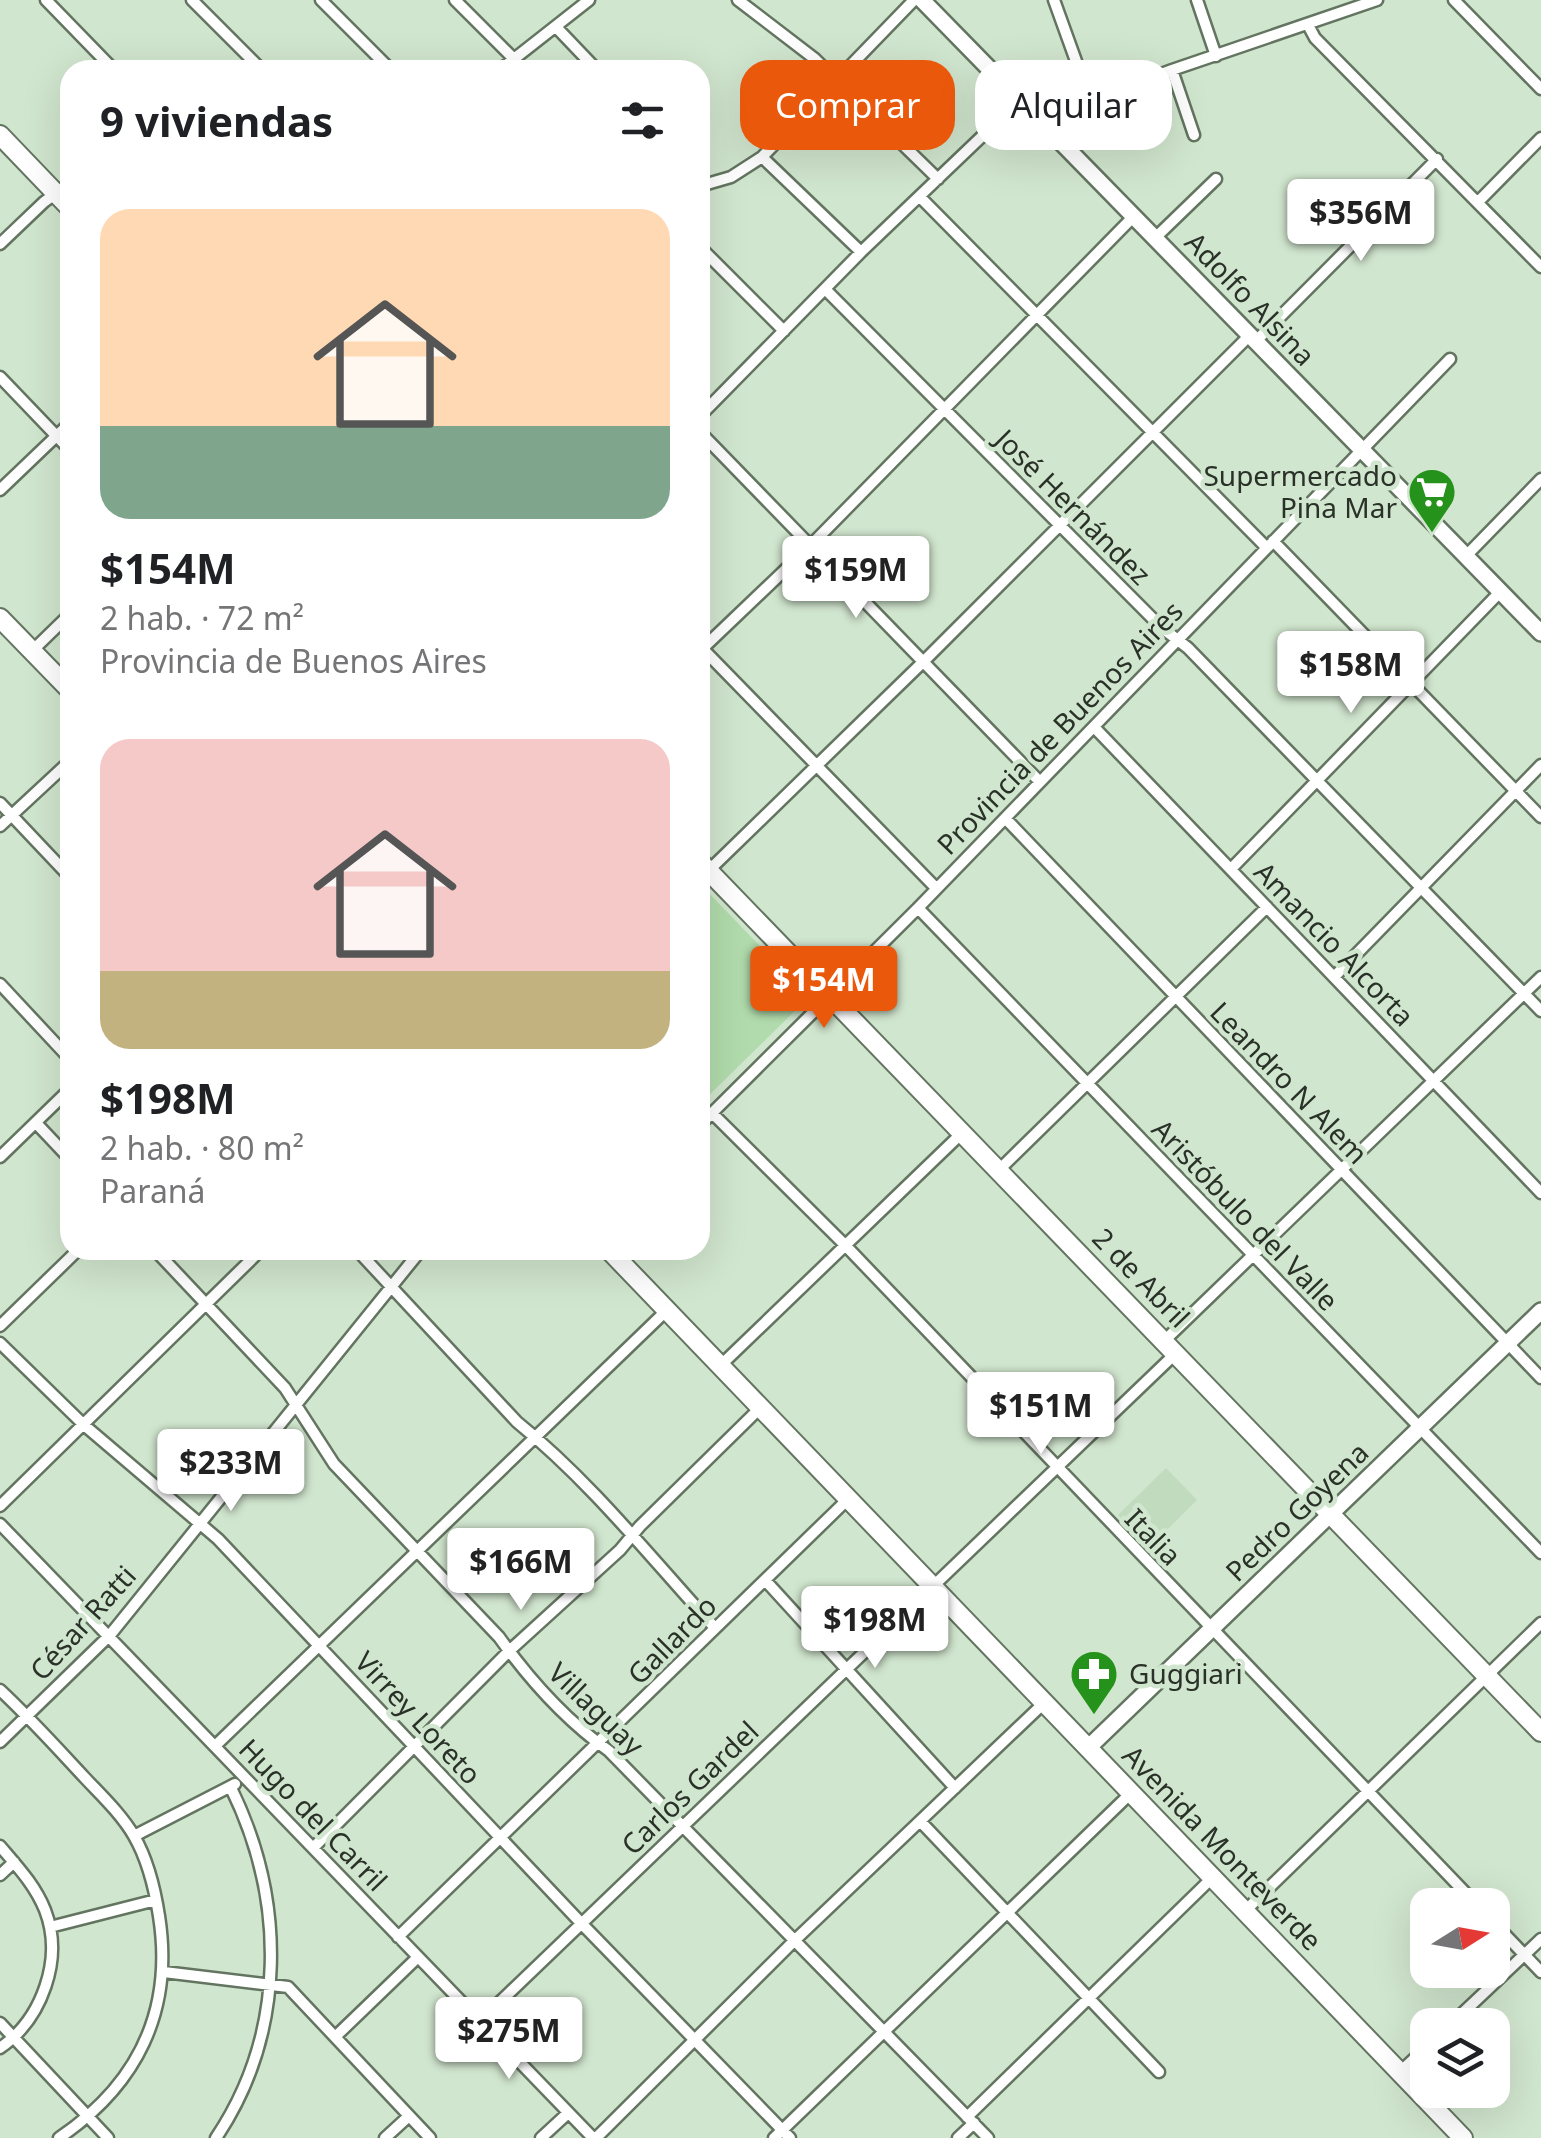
<!DOCTYPE html>
<html lang="es">
<head>
<meta charset="utf-8">
<style>
  body { margin:0; font-family:"Noto Sans",sans-serif; background:#f2f2f2; color:#202124; height:100vh; display:flex; flex-direction:column; font-size:38px; white-space:nowrap }
  * { box-sizing:border-box; margin:0 }
  p { font-size:32px; color:#757577 }
  .icon { flex:none; width:55px; height:55px; fill:none; stroke:currentColor; stroke-width:2; stroke-linecap:round; stroke-linejoin:round }
  .map { position:relative; flex:1; overflow:hidden }
  .side { position:absolute; left:60px; top:60px; width:650px; height:1200px; display:flex; flex-direction:column; background:#fff; border-radius:30px; box-shadow:0 10px 40px #0002 }
  .side>* { flex:none }
  .guide { position:absolute; left:740px; top:60px; width:650px; height:90px; display:flex; gap:20px }
  .needle { width:65px; rotate:79deg }
  .tools { position:absolute; left:1410px; top:1888px; display:grid; gap:20px }
  .tools a { display:grid; place-items:center; width:100px; height:100px; border-radius:20px; background:#fff; box-shadow:0 10px 40px #0002; font-size:50px }
  .price { position:absolute; translate:-50% -85px; padding:0 22px; border-radius:10px; background:#fff; color:#222; font-size:32px; line-height:65px; filter:drop-shadow(0 2px 5px #0008) }
  .price::after { content:''; position:absolute; left:50%; top:60px; width:30px; height:22px; margin-left:-15px; background:inherit; clip-path:polygon(0 0,100% 0,50% 100%) }
  .price.active { background:#ea580c; color:#fff }
  ul { padding:0; list-style:none }
  li { display:grid; align-content:center; gap:20px; height:530px; padding:0 40px }
  li span { display:grid; place-items:center; height:310px; border-radius:30px; color:#555 }
  li>.icon { margin-inline-start:auto }
  span .icon { width:180px; height:180px; fill:#fffc; stroke-width:1 }
  li b { font-size:42px }
  h2 { display:flex; justify-content:space-between; align-items:center; height:120px; padding:0 40px; font-size:42px }
  .pill { padding:0 35px; border-radius:30px; background:#fff; box-shadow:0 10px 40px #0002; font-size:35px; line-height:90px }
  .pill.active { background:#ea580c; color:#fff }
  .map>svg:first-child { display:block }
</style>
</head>
<body>
<div class="map">
<svg width="1541" height="2138" viewBox="0 0 1541 2138">
  <rect width="100%" height="100%" fill="#d1e6ce"/>
  <path fill="#c1dbbe" d="M1166,1468L1197,1500L1148,1549L1118,1515Z"/>
  <path fill="#b1dbac" d="M702,886L809,997L700,1104V888Z"/>
  <g fill="none" stroke-linecap="round" stroke-linejoin="round">
    <g stroke="#637560" stroke-width="15">
      <path id="street" d="M46,0L114,70
        M192,0L262,70
        M321,0L391,70
        M455,0L514,59
        M738,0L815,59L938,179
        M1054,0L1090,100
        M1197,0L1216,56
        M1454,0L1541,89
        M1308,25L1315,38L1541,267
        M556,27L597,70
        M500,70L589,0
        M1172,70L1194,135
        M1040,120L1172,70L1377,0
        M762,157L861,252
        M700,186L731,177L762,157L914,0
        M920,197L1266,547
        M1478,202L1541,138
        M1155,238L1216,179
        M0,244L44,202L70,183
        M700,247L784,331
        M826,290L1161,627L1188,648L1541,1011
        M1256,341L1437,159
        M0,377L70,450
        M700,416L861,252L1020,100
        M700,432L1040,782
        M0,490L70,423
        M1273,541L1541,817
        M1466,556L1541,479
        M701,647L936,888
        M32,651L70,614
        M700,651L811,545L1134,216
        M1094,727L1541,1193
        M0,803L70,877
        M1005,818L1541,1378
        M0,826L70,761
        M1231,869L1500,592
        M700,879L923,662L1250,335
        M918,908L1541,1553
        M1335,976L1541,765
        M0,984L70,1059
        M712,1113L845,1245L1477,1905
        M36,1123L70,1159
        M700,1125L918,908L1450,359
        M0,1157L70,1089
        M999,1170L1267,907
        M155,1250L285,1388L334,1464L499,1637C529,1679 567,1721 609,1751L988,2138
        M357,1250L517,1422C591,1482 651,1558 715,1628
        M0,1326L78,1250
        M1163,1342L1541,977
        M0,1343L84,1425L218,1539L581,1923L790,2138
        M721,1365L963,1132
        M0,1506L261,1250
        M0,1524L593,2138
        M765,1580L955,1788
        M0,1690C30,1718 57,1748 85,1778C102,1796 122,1815 134,1836C148,1860 155,1890 159,1916C174,2011 137,2085 59,2138
        M0,1742L110,1635L421,1250
        M215,1746L666,1311
        M920,1821L1159,2072
        M134,1836L235,1784
        M0,1846C17,1866 35,1885 45,1910C64,1959 42,2019 0,2048
        M313,1848L509,1651L620,1550L640,1526L760,1408
        M0,1875L14,1862
        M1245,1911L1541,1623
        M1492,1921L1541,1972
        M50,1927L156,1900
        M398,1937L847,1500
        M164,1972L288,1987L430,2138
        M479,2022L1175,1354
        M0,2023L108,2138
        M1450,2025L1541,1939
        M336,2036L417,1958
        M1400,2072L1428,2046
        M967,2117L1213,1877
        M216,2138C287,2032 286,1900 231,1788
        M385,2138L409,2116
        M541,2138L567,2114
        M596,2138L794,1941L1045,1702
        M774,2138L1131,1793
        M958,2138L974,2123"/>
    </g>
    <g stroke="#637560" stroke-width="20">
      <path id="secondary" d="M922,0L1541,633
        M1088,1748L1541,1311"/>
    </g>
    <g stroke="#637560" stroke-width="22">
      <path id="primary" d="M0,135L70,208
        M0,618L70,690
        M700,862L1541,1732
        M609,1250L1463,2138"/>
    </g>
    <use href="#street" stroke="#fff" stroke-width="10"/>
    <use href="#secondary" stroke="#fff" stroke-width="15"/>
    <use href="#primary" stroke="#fff" stroke-width="18"/>
  </g>
  <defs>
    <g id="supermarket-pin" transform="scale(2.5)"><path d="M0 17L-7.5 6A9.5 9.5 0 1 1 7.5 6Z" fill="#25921b" stroke="#d1e6ce"/><path d="M-6-5.5h2.5l.6 2H6L4.5 2H-2.5L-4.4-4H-6ZM-1.5 3.2a1.3 1.3 0 1 0 .1 0ZM3 3.2a1.3 1.3 0 1 0 .1 0Z" fill="#fff"/></g>
    <g id="pharmacy-pin" transform="scale(2.5)"><path d="M0 17L-7.5 6A9.5 9.5 0 1 1 7.5 6Z" fill="#25921b" stroke="#d1e6ce"/><path d="M-2-6h4v4h4v4h-4v4h-4v-4h-4v-4h4Z" fill="#fff"/></g>
  </defs>
  <g fill-rule="evenodd">
    <use href="#supermarket-pin" x="1432" y="492"/>
    <use href="#pharmacy-pin" x="1094" y="1674"/>
  </g>
  <g text-anchor="middle" stroke-width="9" stroke-linejoin="round" paint-order="stroke">
    <g font-size="28" fill="#293128" stroke="#d1e6ce">
      <text transform="translate(1250 299) rotate(46)" y="10">Adolfo Alsina</text>
      <text transform="translate(1073 507) rotate(45)" y="10">José Hernández</text>
      <text transform="translate(1060 728) rotate(-46)" y="10">Provincia de Buenos Aires</text>
      <text transform="translate(1334 944) rotate(46)" y="10">Amancio Alcorta</text>
      <text transform="translate(1289 1083) rotate(46)" y="10">Leandro N Alem</text>
      <text transform="translate(1245 1215) rotate(46)" y="10">Aristóbulo del Valle</text>
      <text transform="translate(1141 1278) rotate(46)" y="10">2 de Abril</text>
      <text transform="translate(1297 1512) rotate(-44)" y="10">Pedro Goyena</text>
      <text transform="translate(1153 1537) rotate(46)" y="10">Italia</text>
      <text transform="translate(83 1623) rotate(-48)" y="10">César Ratti</text>
      <text transform="translate(672 1640) rotate(-45)" y="10">Gallardo</text>
      <text transform="translate(596 1709) rotate(44)" y="10">Villaguay</text>
      <text transform="translate(418 1718) rotate(47)" y="10">Virrey Loreto</text>
      <text transform="translate(690 1788) rotate(-44)" y="10">Carlos Gardel</text>
      <text transform="translate(313 1815) rotate(46)" y="10">Hugo del Carril</text>
      <text transform="translate(1222 1848) rotate(46)" y="10">Avenida Monteverde</text>
    </g>
    <g font-size="28" fill="#293128" stroke="#d1e6ce" text-anchor="end">
      <text x="1397" y="486">Supermercado<tspan x="1397" dy="32">Pina Mar</tspan></text>
      <text x="1129" y="1684" text-anchor="start">Guggiari</text>
    </g>
  </g>
</svg>
<div class="tools">
<a><svg class="needle" viewBox="-14 -14 28 28"><path d="M0-13l5 13h-10z" fill="#e53935"/><path d="M0 13l5-13h-10z" fill="#757577"/></svg></a>
<a><svg class="icon" aria-label="layers" viewBox="0 0 24 24"><path d="M12 4l9 5-9 5-9-5zM3 14l9 5 9-5"/></svg></a>
</div>
<b class="price" style="left:1361px;top:264px">$356M</b>
<b class="price" style="left:856px;top:621px">$159M</b>
<b class="price" style="left:1351px;top:716px">$158M</b>
<b class="price active" style="left:824px;top:1031px">$154M</b>
<b class="price" style="left:1041px;top:1457px">$151M</b>
<b class="price" style="left:231px;top:1514px">$233M</b>
<b class="price" style="left:521px;top:1613px">$166M</b>
<b class="price" style="left:875px;top:1671px">$198M</b>
<b class="price" style="left:509px;top:2082px">$275M</b>
<div class="guide">
<a class="pill active">Comprar</a>
<a class="pill">Alquilar</a>
</div>
<section class="side">
<h2>9 viviendas<svg class="icon" aria-label="filters" viewBox="0 0 24 24"><path d="M4 7h16M4 17h16"/><circle cx="9" cy="7" r="2"/><circle cx="15" cy="17" r="2"/></svg></h2>
<ul>
<li><span style="background:linear-gradient(#ffd9b3 70%,#7fa58c 0)"><svg class="icon" aria-label="home" viewBox="0 0 24 24"><path d="M3 11l9-7 9 7M6 9v11h12V9"/></svg></span><div><b>$154M</b><p>2 hab. · 72 m²</p><p>Provincia de Buenos Aires</p></div></li>
<li><span style="background:linear-gradient(#f6c9c9 75%,#c2b280 0)"><svg class="icon" aria-label="home" viewBox="0 0 24 24"><path d="M3 11l9-7 9 7M6 9v11h12V9"/></svg></span><div><b>$198M</b><p>2 hab. · 80 m²</p><p>Paraná</p></div></li>
</ul>
</section>
</div>
</body>
</html>
